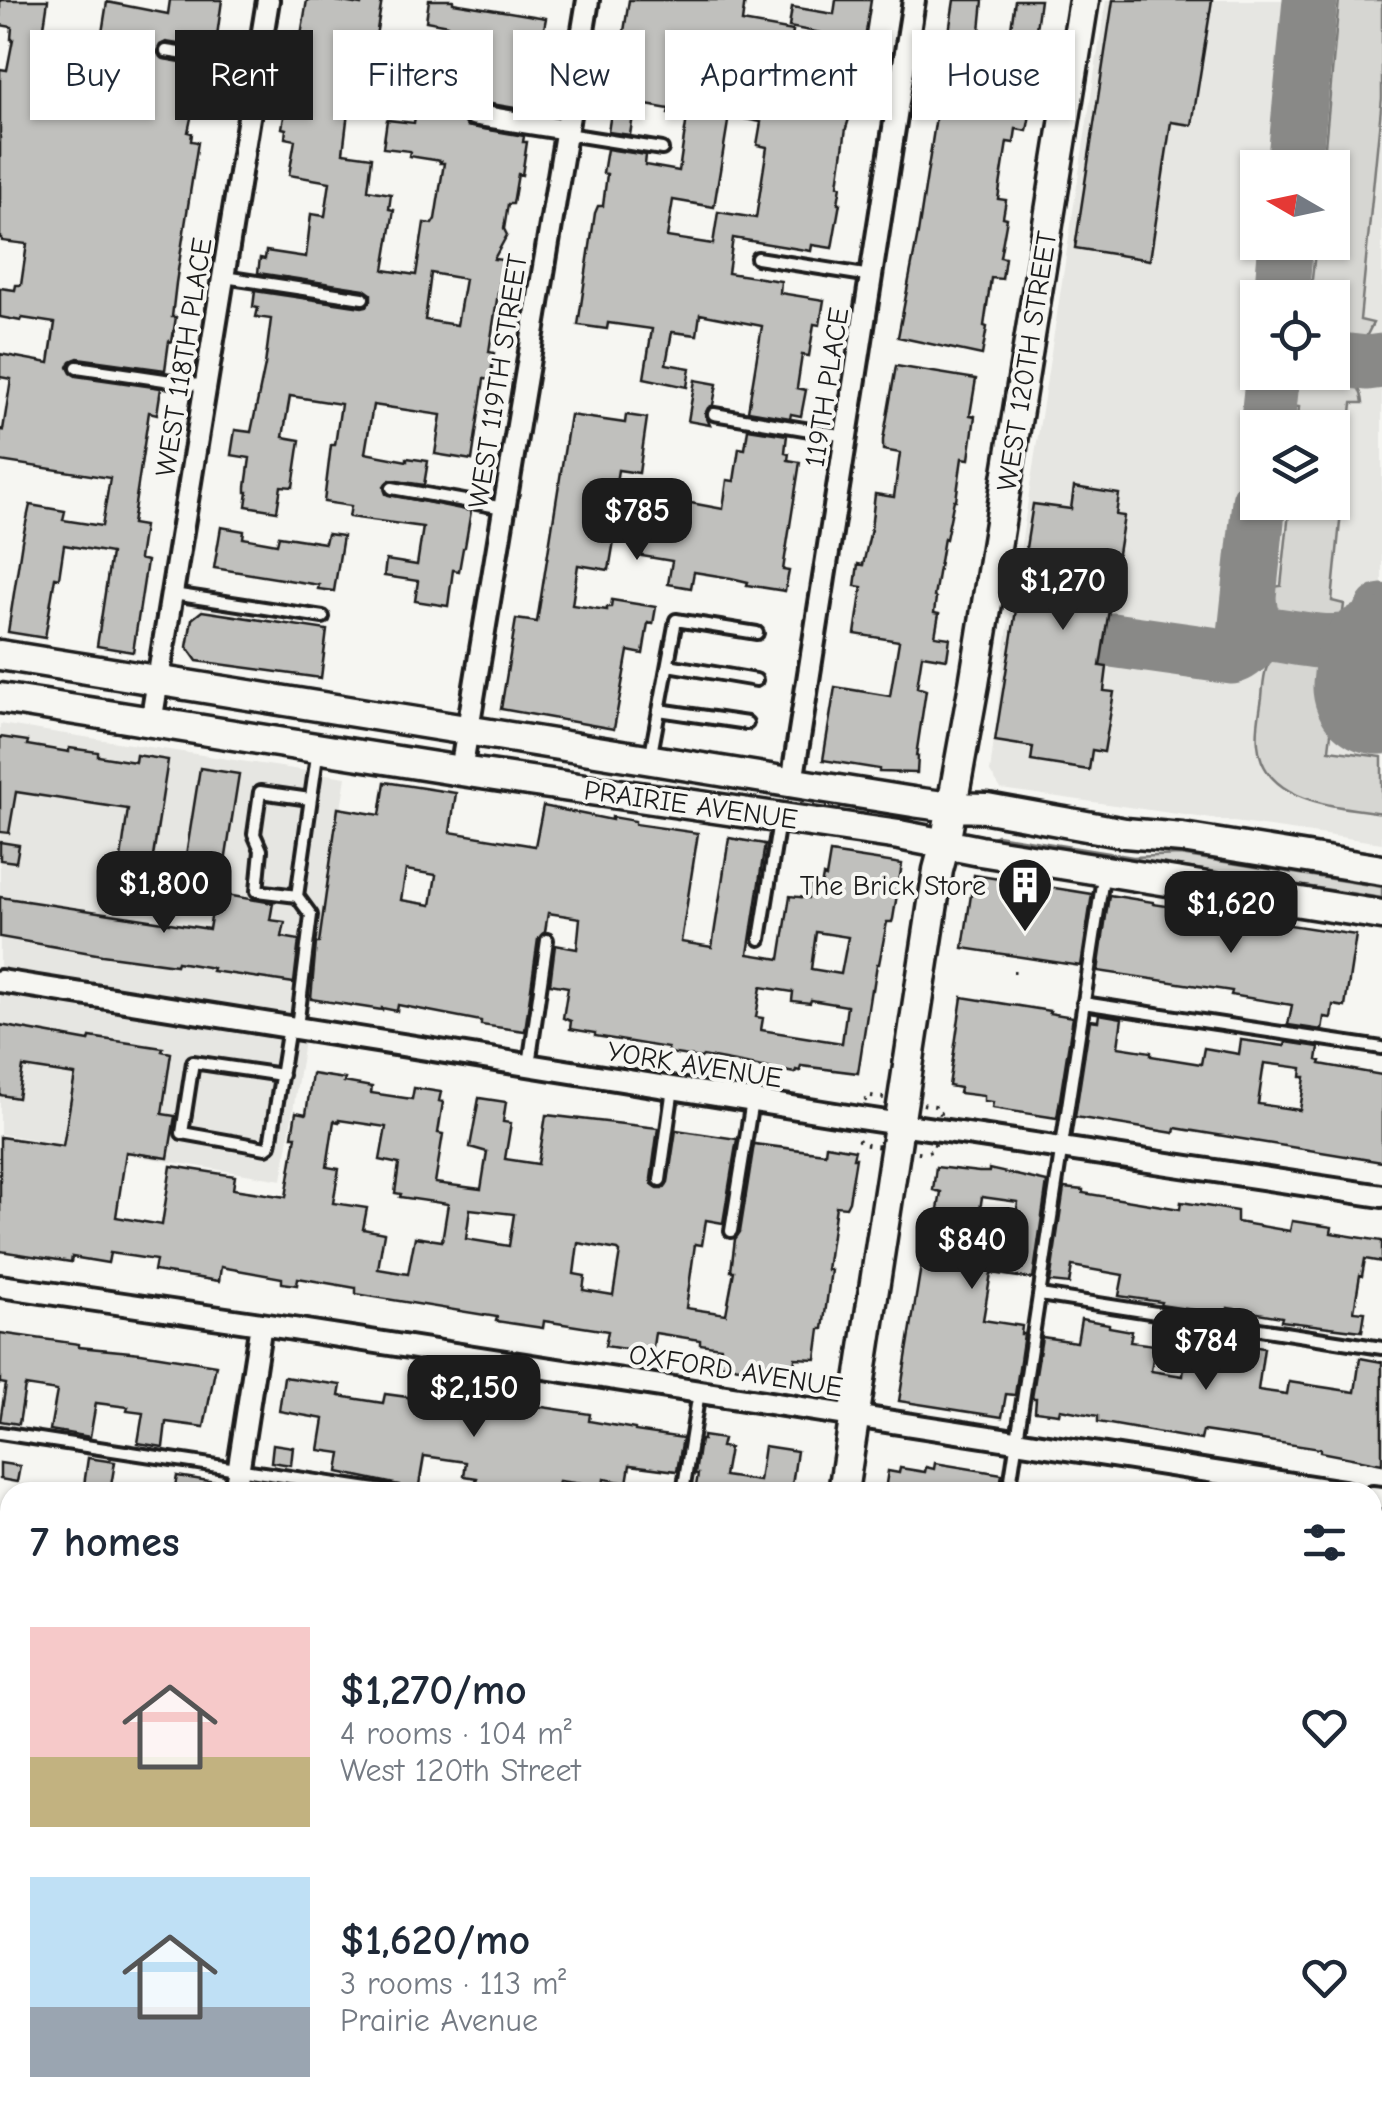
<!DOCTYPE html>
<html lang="en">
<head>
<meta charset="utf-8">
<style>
  body { margin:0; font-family:"Comic Neue",sans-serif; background:#f6f6f7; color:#1f2937; height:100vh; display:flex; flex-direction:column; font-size:38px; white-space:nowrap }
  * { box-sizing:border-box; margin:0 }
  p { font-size:32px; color:#747a83 }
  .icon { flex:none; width:55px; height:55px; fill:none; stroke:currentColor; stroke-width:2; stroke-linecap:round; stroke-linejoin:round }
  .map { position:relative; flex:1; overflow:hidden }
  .sheet { position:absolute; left:0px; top:1482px; width:1382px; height:642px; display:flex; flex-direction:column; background:#fff; border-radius:30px 30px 0 0; box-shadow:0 2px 8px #0004 }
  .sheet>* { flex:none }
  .banner { position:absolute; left:30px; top:30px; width:1322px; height:90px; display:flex; gap:20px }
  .needle { width:65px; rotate:279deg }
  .fabs { position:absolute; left:1240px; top:150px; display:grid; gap:20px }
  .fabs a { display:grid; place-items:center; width:110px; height:110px; border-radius:0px; background:#fff; box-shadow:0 2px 8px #0004; font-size:50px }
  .price { position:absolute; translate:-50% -85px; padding:0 22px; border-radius:20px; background:#1c1c1c; color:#fff; font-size:32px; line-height:65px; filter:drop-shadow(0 2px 5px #0008) }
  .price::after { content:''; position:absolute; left:50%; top:60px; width:30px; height:22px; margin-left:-15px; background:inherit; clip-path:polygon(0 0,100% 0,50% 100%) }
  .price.selected { background:#222; color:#fff }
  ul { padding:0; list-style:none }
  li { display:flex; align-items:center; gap:30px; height:250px; padding:0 30px }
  li span { display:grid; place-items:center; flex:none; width:280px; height:200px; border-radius:0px; color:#555 }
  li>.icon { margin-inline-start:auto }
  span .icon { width:120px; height:120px; fill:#fffc; stroke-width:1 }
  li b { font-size:42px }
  h2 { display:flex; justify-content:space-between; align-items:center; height:120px; padding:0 30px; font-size:42px }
  .tag { padding:0 35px; border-radius:0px; background:#fff; box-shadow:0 2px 8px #0004; font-size:35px; line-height:90px }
  .tag.selected { background:#1c1c1c; color:#fff }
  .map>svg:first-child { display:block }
</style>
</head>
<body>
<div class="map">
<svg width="1382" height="2124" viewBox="0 0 1382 2124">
  <rect width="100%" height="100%" fill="#f6f6f2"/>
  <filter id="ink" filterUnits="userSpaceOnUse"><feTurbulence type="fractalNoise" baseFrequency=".01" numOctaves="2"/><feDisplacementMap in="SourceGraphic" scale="20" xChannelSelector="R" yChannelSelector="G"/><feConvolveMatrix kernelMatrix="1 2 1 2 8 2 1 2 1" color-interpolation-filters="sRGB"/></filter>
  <g filter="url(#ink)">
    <path fill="#e6e6e2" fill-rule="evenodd" d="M1106,0H1382V843L1001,789L990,772L1005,647ZM1258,168H1332V242H1258ZM1258,298H1332V372H1258ZM1258,428H1332V502H1258Z
      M0,724L346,777L282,1180L0,1134Z"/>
    <path fill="#d6d6d2" stroke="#797977" stroke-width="2.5" d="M1339,0H1382V98L1360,320L1373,323L1366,337L1351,342L1333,340L1332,298L1310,297L1316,243L1332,242V168L1323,167Z
      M1313,376C1337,378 1360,373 1363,403H1352L1332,601L1344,604L1343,612C1339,617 1337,620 1331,623C1318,628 1284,623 1276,611C1271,604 1273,595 1273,587L1281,586L1290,503L1332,502V428L1297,427L1299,407L1291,406L1297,384Z
      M1283,652C1297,654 1320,652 1330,662C1343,674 1330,732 1329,750L1382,757V813C1337,806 1263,803 1258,744C1256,728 1260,712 1262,697C1264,678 1263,659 1283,652Z
      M997,835L1133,857L1180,855L1382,887V898L993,837Z"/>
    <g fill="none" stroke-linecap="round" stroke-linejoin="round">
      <path stroke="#898987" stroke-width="55" d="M1294,168L1310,0
        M1281,298L1286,242
        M1332,359L1367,363L1382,361
        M1267,428L1273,372
        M1249,597C1250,615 1252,626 1269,634C1309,638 1364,658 1382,611
        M1245,634L1259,502
        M1112,640L1232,657C1247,653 1253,636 1269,634"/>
      <path stroke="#898987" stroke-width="135" d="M1380,687L1382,666"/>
    </g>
    <path fill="#c0c0bd" stroke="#1c1c1c" stroke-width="2.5" fill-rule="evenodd" d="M0,0H48L36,81L93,89L107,2L168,14L170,0H222L215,50L166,42L160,45L157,51L160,57L164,59L215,68L211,88L198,86L188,132L192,133L191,141L198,142L176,283L172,317H176L172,342L169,341L165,370L78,358L71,361L68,367L71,373L76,376L161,388L157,414L149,412L132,524L144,526L139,559L147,561L133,652L97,646L111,553L64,545L59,578L55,577L45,638L8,632L22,541L30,505L65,511L63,520L102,526L110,478L0,461V429L3,430L11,379L0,377V354L49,363L55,323L22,318L21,321L0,317V288L15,290L16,285H21L27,244L2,241V238H0V69L7,70L13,39H11L12,27L0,25Z
      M307,0H330L361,5L362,0H382L374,48L382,49L377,77L373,76L367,113L348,112L343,153L372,157L368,190L391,194L389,209L394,210L384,270L416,275L424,223L432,224L435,219L444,163H440L441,161L409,156L410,151L383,148L387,120L414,123L425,55L443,58L448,25L426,21L429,0H453V3L546,18L536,71H538L534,95L530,94L527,110L474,101L467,104L464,110V121L467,126L524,136L523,142H527L522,175L518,174L513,204H508L504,229L507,235L494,259L503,260L489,352L494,353L490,380L484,379L472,460L435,454L441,415L373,405L365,453L407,461V458L428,461L424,485L390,480L384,486L386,494L471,511L465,547L463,548L459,571L453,570L448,606L415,601L418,581L384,576L386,560L417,565L423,527L349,517L351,506L324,502L331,445H335L341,404L290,396L283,437L300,440L293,487L281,486L277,511L246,506L248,492H246V487L250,458L231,455L235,430L251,432L265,365L271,319L256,317L258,308L253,307L255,291L362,307L367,306L371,300V294L364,289L258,273L260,258L265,259L266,251L306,257L311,214L325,216L330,182L289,175L295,140L285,138L286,129L282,128L285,111L288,112ZM431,273L465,279L457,325L425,320Z
      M629,0H745L742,22L793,31L788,61L827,67L832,35L789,27L792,7L834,14L836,0H871L856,98L846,128L838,185L841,186L838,203H840L832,248L812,245L811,251L733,238L728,273L781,281L780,293L824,300L820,325L814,324L809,356L802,355L797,388L806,390L801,416L791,414L790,418L748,411L762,326L700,314L697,335L672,332L666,364L690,368L687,387L644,378L652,329L608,323L607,329L578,325L595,213L598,206H603L607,174L603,173L607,149L646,155L645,165L679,171L687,117L668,114L669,109L635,103L630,135L608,132ZM729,116L761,122L757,145L767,147L756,218L718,212L713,244L667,237L673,200L714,207Z
      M954,0H983L980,31L1010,35L1015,0H1040L1035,36L1046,37L1040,73L1023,70L1017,107L1031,109L1027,131L1016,129L1014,143L1007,142L998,199L1006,200L1003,217L1007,218L1000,257L1005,258L1002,279L991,278L984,326L987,327L982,355L898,337L918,233Z
      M1113,0H1212L1192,125L1171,122L1150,260L1075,248Z
      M896,366L976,379L970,415L975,416L969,459L962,458L956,500H954L946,539L944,538L934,597L936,598L934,613L939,614L935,636L950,638L947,659L922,655L917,687L926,690L916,756H918L917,773L879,772V769L823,760L835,687L890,696L899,641L855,634L862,587L855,586L858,564L863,565L871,529L875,494L894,497L900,453L883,450V440Z
      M695,380L717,384L713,405L708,408L705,414L710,425L688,421Z
      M570,415L625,423L626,415L647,418L639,473L618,470L613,501L646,506L648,495L723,509L727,480L734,481L739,448L745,449L748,429L787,435L785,452L789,453L788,460L800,462L783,570L789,571L785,591L747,585L748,582L731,578L694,572L691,588L668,584L672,561L642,556L647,527L617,523L609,570L578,565L572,605L607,610V607H611L612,600L656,607L653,624L648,623L643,654L628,651L614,729L501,709L516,619L537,622Z
      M1074,487L1119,494L1116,515L1124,516L1100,666L1107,667L1104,691L1114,692L1104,752L1092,750L1089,770L1031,761L1033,747L995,741L1033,504L1071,509Z
      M221,527L244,531L243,538L277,544L279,536L325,543L327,534L343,536L334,591L318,589L319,585L214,568Z
      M202,611L327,630L321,678L197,661L187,647L192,619Z
      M0,737L28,741L27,745L69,752V748L98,752V756L135,762L136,755L168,760L150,876L116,870L121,858L128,809L16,792L9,833L0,832Z
      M200,768L239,774L221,888L182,881Z
      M385,782L456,793L450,832L535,846L543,806L612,820V817L635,821V824L698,833L681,942L712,947L729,838L765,844L748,954L780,959L790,896L808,898L810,885L821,887L823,876L826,877L830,853L902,864L893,919L892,922H887L879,964H877L873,990L871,989L858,1073L801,1066L800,1071L796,1070L795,1073L703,1056L701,1058L669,1053L668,1048L595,1036V1033L570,1029L571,1021L563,1018L568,987L550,984L555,945L577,949L580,918L548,913L545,932L538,939L525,1031L481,1025V1021L398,1005L397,1011L382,1008V1010L311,999L316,943H319L338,808L380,815ZM406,870L436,875L431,905L401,900ZM816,932L848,937L841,974L811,969ZM761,987L793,992L792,1001L810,1003L811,1000L847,1006L842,1043L761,1030L763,1018L756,1017Z
      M0,842L19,845L16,862L0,860Z
      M974,875L1092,894L1081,966L963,948Z
      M215,893L273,903L270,920L285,922L282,937L299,940L294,983L212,971L213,968L177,962L176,965L102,955L0,937V897L209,929Z
      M1109,895L1153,902V904L1356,935L1345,1007L1333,1005L1331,1018L1324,1017L1322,1030L1288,1025L1292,1005L1231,995L1232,991L1098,971Z
      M962,997L1050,1011L1049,1013L1073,1017L1057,1118L992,1108L993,1102L984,1101V1096L959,1093L960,1088L949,1086Z
      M1099,1014L1122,1018L1118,1047L1151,1052V1056L1201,1064L1204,1048L1239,1054L1241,1040L1285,1046L1286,1042L1319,1047L1317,1060L1321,1061L1320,1064L1382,1075V1162L1175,1128L1174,1133L1075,1117L1090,1020L1098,1021ZM1264,1063L1302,1068L1301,1077H1305L1300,1110L1258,1104Z
      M0,1025L89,1041L90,1037L163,1048L162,1051L171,1053L162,1114L175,1116L168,1158L126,1152L116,1217L162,1225L171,1166L235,1176L233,1189L286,1197L296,1136H292L296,1112L306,1114L312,1074L345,1079L344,1082L372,1087L371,1093L412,1099L414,1088L441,1092L439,1101L443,1102L438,1133L443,1134L435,1183L481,1189L487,1152L470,1147L479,1098L506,1102L503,1122L511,1123L505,1159L538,1164L546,1115L658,1128L651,1179L652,1184L658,1188H664L668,1182L676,1130L737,1139L723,1223L706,1220L702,1245L695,1244L686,1308L726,1314L734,1271H731L735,1239L740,1232L754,1144L825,1153L826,1145L855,1150L853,1158H856L849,1201L846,1207L836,1206L827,1270H831L823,1329H820L816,1359L795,1358L794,1368L769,1365L768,1371L718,1364L721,1347L700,1344V1340L655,1333L652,1353L605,1346L608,1331L544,1321L543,1328L496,1321L497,1317L356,1294V1288L350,1287L298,1278L297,1285L282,1283V1278L221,1267L219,1281L154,1271L156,1260L110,1253L108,1263L72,1257L71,1262L0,1251V1137L63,1146L75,1075L23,1067L18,1098L0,1095ZM339,1120L386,1127L380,1160L399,1164L395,1193L401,1194L400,1197L448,1204L442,1241L415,1237L408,1274L378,1269L384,1233L363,1229L367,1208L333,1203L339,1169L327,1167L334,1121L339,1122ZM470,1209L514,1214L509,1246L466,1239ZM578,1243L618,1250L620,1252L613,1295L583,1290L585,1276L574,1274Z
      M936,1167L979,1172H989V1169L1047,1182L1033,1279L991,1273L983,1320L1022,1326L1021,1334H1024L1015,1395L1006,1394L1002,1417L899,1401L921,1266L928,1267L941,1192L933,1190ZM982,1197L1018,1202L1013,1235L977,1229Z
      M1064,1188L1083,1190V1193L1180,1209L1181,1202L1237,1211V1222L1290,1231L1292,1221L1332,1227L1331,1233L1382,1241V1262L1365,1259L1362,1276L1360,1275L1354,1311L1365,1312L1362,1331L1281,1321L1282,1317L1228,1308L1227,1315L1160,1305L1161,1302L1119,1296L1123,1275L1072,1266L1069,1284L1050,1282Z
      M1081,1319L1109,1324V1327L1132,1331L1130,1342L1155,1345L1151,1371L1183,1376L1186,1348H1190L1193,1328L1224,1332L1223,1342L1264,1348L1258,1390L1287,1394L1289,1382L1355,1392L1360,1358L1382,1362V1464L1320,1452V1449L1250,1438L1203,1431L1201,1440L1098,1422V1416L1060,1409L1059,1414L1035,1411L1036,1398H1032L1042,1337L1077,1342Z
      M0,1333L79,1344V1347L141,1353L216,1365L204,1427L166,1422L163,1447L138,1443L143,1413L127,1411L128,1407L96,1403L90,1437L50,1430L57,1391L25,1386L19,1424L0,1421L6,1384L0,1383Z
      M284,1377L341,1385L339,1396L383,1403L385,1394L415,1398L416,1390L461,1397V1393L488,1398L487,1402L527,1408L528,1405L590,1414L589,1421L635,1429V1431L683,1438L677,1471L630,1465L627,1483L604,1479L603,1487L559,1481L557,1492H506L482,1489L483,1484L475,1483L477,1478L464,1476L466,1462L424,1456L418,1491L398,1488L399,1485L338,1472L341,1453L319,1450L324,1419L279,1411Z
      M703,1436L723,1439L721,1447L729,1448L724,1476L759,1481L764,1446L797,1451L791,1492H695L698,1474H695L700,1440H703Z
      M273,1444L293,1447L291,1465L271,1462Z
      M88,1458L115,1462L110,1492H83Z
      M0,1463L20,1466L17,1482L0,1479Z
      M935,1463L1002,1474L999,1492L960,1486L959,1492L904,1489V1492H900L885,1490L888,1471L899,1473L900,1468L925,1472L926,1467L934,1469Z
      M177,1476L222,1483V1492H174Z"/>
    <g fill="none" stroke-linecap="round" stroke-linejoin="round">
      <g stroke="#1c1c1c" stroke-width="18">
        <path id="service" d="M166,51L257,65
          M473,110L567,126
          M472,119L662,149
          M757,258L871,276
          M224,277L363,298
          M77,367L205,386
          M714,414L846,436
          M392,488L504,508
          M173,594L323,617
          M668,665L756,680
          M659,710L747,723
          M650,759L676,620L757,633
          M297,896L318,749
          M760,939L779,821
          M1083,1003L1382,1048
          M297,1027L311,915L297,896L257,891L261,850L254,834L260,792L310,799
          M529,1065L547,940
          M282,1075L193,1062L182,1133L266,1148L270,1145L289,1027
          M660,1180L673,1088
          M731,1231L752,1101
          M1040,1295L1382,1348
          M0,1433L389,1492
          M683,1492L699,1392
          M1009,1492L1104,871
          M1372,1648L1382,1649
          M0,1735L10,1737
          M1372,1950L1382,1952
          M585,2124L587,2115
          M911,2124L912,2115"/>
      </g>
      <g stroke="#1c1c1c" stroke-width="28">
        <path id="minor" d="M151,723L268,0
          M461,771L588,0
          M792,783L914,0
          M0,981L860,1118L1382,1196
          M0,1286L261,1324L1344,1492
          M235,1492L261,1324
          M1372,1497L1382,1498
          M0,1584L10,1585
          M1372,1797L1382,1799
          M0,1890L10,1892
          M1372,1912L1382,1852
          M1372,2108L1382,2109
          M134,2124L136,2115
          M1338,2124L1340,2115"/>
      </g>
      <g stroke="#1c1c1c" stroke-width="35">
        <path id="secondary" d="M0,655L913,802L951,807L987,808L1125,833L1182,838L1382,870
          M0,698L461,771L899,835L980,851L1382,915
          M843,1492L938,870L945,844L974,684L1084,0
          M743,2124L745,2115"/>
      </g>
      <path stroke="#1c1c1c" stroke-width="4" stroke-dasharray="2.5 8" stroke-linecap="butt" d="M1013,972H1023
        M871,1096L935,1106L936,1111L940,1113L934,1150L925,1153L861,1144L857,1137L864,1101Z"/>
      <use href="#service" stroke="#f6f6f2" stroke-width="10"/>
      <use href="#minor" stroke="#f6f6f2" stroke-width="20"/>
      <use href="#secondary" stroke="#f6f6f2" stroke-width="28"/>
    </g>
  </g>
  <defs>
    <g id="building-pin" transform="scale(2.875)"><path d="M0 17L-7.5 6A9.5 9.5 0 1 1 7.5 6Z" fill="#1c1c1c" stroke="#f6f6f2"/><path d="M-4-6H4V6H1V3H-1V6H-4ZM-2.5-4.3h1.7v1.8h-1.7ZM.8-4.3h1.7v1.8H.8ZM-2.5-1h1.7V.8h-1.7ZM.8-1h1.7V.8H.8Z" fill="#fff"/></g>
  </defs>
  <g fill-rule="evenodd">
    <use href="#building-pin" x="1025" y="885"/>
  </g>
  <g text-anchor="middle" stroke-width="8" stroke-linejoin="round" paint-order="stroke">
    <g font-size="28" fill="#1c1c1c" stroke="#f6f6f2">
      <text transform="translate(183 357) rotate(-81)" y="10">WEST 118TH PLACE</text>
      <text transform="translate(1026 361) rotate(-81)" y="10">WEST 120TH STREET</text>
      <text transform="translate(497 381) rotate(-81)" y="10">WEST 119TH STREET</text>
      <text transform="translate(826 387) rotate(-81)" y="10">119TH PLACE</text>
      <text transform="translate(691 804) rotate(8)" y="10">PRAIRIE AVENUE</text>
      <text transform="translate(695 1064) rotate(9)" y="10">YORK AVENUE</text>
      <text transform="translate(736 1370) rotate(9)" y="10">OXFORD AVENUE</text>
    </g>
    <g font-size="28" fill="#1c1c1c" stroke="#f6f6f2" text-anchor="end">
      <text x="986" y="895">The Brick Store</text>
    </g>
  </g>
</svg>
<div class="fabs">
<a><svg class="needle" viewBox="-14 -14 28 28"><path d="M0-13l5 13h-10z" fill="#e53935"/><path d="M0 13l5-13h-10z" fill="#747a83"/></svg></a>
<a><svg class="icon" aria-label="locate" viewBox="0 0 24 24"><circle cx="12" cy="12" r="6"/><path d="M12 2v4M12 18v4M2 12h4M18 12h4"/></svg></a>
<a><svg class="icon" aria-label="layers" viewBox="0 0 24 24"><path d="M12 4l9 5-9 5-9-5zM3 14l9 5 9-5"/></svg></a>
</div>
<b class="price" style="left:637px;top:563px">$785</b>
<b class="price selected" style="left:1063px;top:633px">$1,270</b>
<b class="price" style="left:164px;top:936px">$1,800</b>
<b class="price" style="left:1231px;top:956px">$1,620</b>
<b class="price" style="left:972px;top:1292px">$840</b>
<b class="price" style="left:1206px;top:1393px">$784</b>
<b class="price" style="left:474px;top:1440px">$2,150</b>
<div class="banner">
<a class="tag">Buy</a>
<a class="tag selected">Rent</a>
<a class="tag">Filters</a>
<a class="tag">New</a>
<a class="tag">Apartment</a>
<a class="tag">House</a>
</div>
<section class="sheet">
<h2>7 homes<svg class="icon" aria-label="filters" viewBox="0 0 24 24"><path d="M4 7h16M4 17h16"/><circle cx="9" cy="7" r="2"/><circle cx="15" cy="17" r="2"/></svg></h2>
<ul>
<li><span style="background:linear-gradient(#f6c9c9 65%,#c2b280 0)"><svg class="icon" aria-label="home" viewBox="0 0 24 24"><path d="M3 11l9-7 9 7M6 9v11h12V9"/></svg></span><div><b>$1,270/mo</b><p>4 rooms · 104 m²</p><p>West 120th Street</p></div><svg class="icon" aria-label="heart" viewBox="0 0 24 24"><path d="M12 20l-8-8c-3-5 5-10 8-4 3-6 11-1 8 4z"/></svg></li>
<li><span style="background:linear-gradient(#bfe0f5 65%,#9aa5b1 0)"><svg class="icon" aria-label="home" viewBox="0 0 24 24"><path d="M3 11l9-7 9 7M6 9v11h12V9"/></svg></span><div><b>$1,620/mo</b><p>3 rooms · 113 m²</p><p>Prairie Avenue</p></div><svg class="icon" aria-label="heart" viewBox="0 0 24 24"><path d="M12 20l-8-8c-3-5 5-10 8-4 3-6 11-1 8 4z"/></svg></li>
</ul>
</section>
</div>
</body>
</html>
